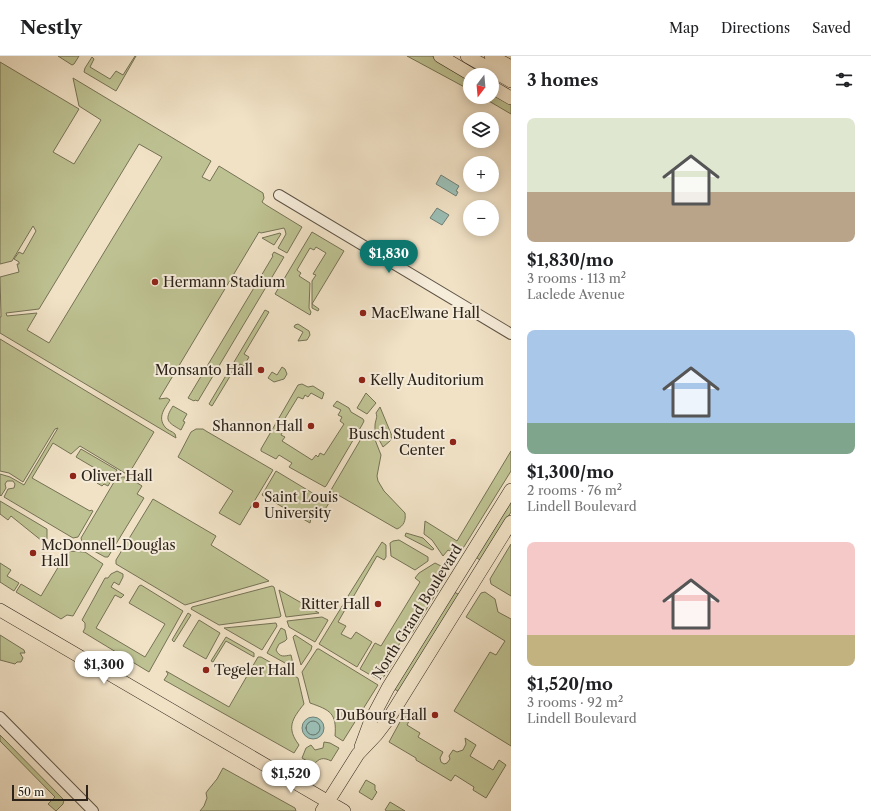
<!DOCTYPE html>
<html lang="en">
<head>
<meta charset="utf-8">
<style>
  body { margin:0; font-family:"Libre Caslon Text",serif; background:#f2f2f2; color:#202124; height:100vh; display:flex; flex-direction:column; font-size:15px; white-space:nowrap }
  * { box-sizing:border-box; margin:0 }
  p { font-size:13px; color:#757577 }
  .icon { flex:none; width:22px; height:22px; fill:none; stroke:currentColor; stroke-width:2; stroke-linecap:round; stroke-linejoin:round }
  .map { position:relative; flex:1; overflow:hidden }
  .side { display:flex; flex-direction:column; background:#fff; width:360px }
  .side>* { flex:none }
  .needle { width:26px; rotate:196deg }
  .controls { position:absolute; left:463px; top:12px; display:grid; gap:8px }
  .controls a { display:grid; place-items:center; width:36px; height:36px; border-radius:50%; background:#fff; box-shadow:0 2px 10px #0003; font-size:20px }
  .scale { position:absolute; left:12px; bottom:10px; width:76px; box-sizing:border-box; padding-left:4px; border:2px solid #2c231a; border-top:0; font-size:11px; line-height:14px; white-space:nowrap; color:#2c231a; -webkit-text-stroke:3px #f6ecda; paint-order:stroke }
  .price { position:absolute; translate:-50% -34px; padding:0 9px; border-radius:14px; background:#fff; color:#222; font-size:13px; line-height:26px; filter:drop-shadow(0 1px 2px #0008) }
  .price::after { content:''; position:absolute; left:50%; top:24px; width:12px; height:9px; margin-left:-6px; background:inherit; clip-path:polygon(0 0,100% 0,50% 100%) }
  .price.active { background:#0f766e; color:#fff }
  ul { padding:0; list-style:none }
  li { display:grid; align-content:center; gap:8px; height:212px; padding:0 16px }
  li span { display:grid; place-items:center; height:124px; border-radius:8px; color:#555 }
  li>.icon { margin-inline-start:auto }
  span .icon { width:72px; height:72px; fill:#fffc; stroke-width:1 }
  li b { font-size:17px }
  h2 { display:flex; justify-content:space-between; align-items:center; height:48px; padding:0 16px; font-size:17px }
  header { display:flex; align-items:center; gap:24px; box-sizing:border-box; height:56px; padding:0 20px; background:#fff; border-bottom:1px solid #e0e0e0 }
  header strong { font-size:19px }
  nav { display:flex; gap:22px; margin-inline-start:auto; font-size:14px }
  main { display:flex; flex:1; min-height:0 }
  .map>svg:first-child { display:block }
</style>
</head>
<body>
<header>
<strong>Nestly</strong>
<nav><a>Map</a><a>Directions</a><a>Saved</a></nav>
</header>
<main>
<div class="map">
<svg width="511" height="755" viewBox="0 0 511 755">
  <rect width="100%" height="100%" fill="#f1e2c6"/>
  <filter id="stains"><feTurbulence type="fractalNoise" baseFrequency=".005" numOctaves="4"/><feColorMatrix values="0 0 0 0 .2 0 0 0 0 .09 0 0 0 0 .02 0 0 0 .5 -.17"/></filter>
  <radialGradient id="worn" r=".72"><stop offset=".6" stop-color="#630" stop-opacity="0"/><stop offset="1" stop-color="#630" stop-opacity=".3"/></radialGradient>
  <path fill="#bec292" stroke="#757256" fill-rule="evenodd" d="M58,0H79L74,8L72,9Z
    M135,0H136L116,35L84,16L85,12L92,1L94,3L90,11L110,23L116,15L123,19Z
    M407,0H432L470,24V34Z
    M0,6L79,53L53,96L74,108L101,64L79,50L73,22L211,105L202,121L210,125L219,110L263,137L264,142L262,146L266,149L302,171L287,197L278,192L286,178L285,174L284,172L261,177L259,176L159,343L167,342L170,344C165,352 157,361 165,371C167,374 172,375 175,378L176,382L0,277V261H1L0,221L19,216L17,208H19V206L14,203L19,196L23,198L36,175L33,170L12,205L0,208ZM139,88L162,101L49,287L27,274L37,257L7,260L6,257L39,253Z
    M492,37L511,47V58L482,41H492Z
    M312,176L344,195L312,248L319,253L318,255L312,252V225L316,219L313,218L326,197L316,191L314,194L310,192L297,214L301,217L299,220L310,227L309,252L311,256L310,259L275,238Z
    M280,177L281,178L274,189L262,182Z
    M274,196L284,201L198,345L195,344L194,345L188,342L273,200L272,199Z
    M265,254L269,256L244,298L249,301L244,310L240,308L235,318L232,317L212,350L209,348Z
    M298,268L309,275L310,279L307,284L298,285L303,276L294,271L295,269Z
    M0,283L154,376L128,419L80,390L71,398L53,387L32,422L90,455L91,454L93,455L78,481L73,482L4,441L8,433L14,432L15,428L13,425H7L5,428L6,432L1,440L0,439V418L10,421L24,429L58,372L55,373L23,426L9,417L0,415Z
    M282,311L285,313L287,318L284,323L274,326L268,322L272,316L277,319Z
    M302,328L308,331L313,330L324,337L322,343L311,337L308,341L305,339L303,343L298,341L279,372L283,375L281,379L285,381L282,385L312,404L316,399L318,401L320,397L324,399L344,368L340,365L342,361L338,359L341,354L333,350L337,345L349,352L351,356L363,363L364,365L362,369L326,430L325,431L289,411L292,407L279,399L276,403L261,395V393L298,329Z
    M366,337L376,347L367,358L357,352Z
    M173,350L187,358L183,365L185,366L181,374C167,366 164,364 173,350Z
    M380,351L392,380L390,385L383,391C380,385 374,376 375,370C375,364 378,362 376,357Z
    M196,373H203L206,375L273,414L240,469L219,457L233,435L178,401L191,376Z
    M365,376H372L381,399L377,420L378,425L384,435L405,457C406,464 404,470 397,473L333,436L331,434Z
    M81,393L117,414L108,430L104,428L102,430L97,427L103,417L76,401Z
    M511,395V415L457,502L450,504L454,497L448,494L443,500L432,484L424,478L425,465L457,485Z
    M276,415L329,447L324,455L315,456L311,462L310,467L262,439Z
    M117,421H128L142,430L137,438L144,442L108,501H105L83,489L81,482Z
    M153,443L216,480L211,489L269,525L185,549L116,508V504Z
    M511,444V456L481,505L476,501Z
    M0,445L47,473V483L44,481L42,485L11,460L8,464L0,458Z
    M406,477L423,482L434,493L432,494L405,480Z
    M399,484L428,501V505L415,514L391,500L390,487L393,485Z
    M382,486L386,489V501L384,504L377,500L352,543L348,540Z
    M511,488V540L491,528L490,523Z
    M67,495L85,496L103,508L73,560L67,559L61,563L16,536L21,528L41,540L63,503L61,501Z
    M0,507L11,514L7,520L19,527L14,535L0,526Z
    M435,507L445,512L446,521L412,577L404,581L393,598L394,605L381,625L360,613L375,587L381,590L420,526L415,522L419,517Z
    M117,515L123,518V521L119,529L114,526L111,531L124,539L121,542L115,539L96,572L145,601L165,568L129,547L139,530L141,529L183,555L149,616L83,576L85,572V567L82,564L105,522H108L111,518Z
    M272,530L274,531L281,560L280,561L219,569L191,553L192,551Z
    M279,534L319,557L286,561Z
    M454,536L460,539L400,636L394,633Z
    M485,536L495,543L498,556L511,563V690L454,655L490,596L496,599L505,585L466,561L481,537Z
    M344,547L345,548L344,551L346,552L338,566L346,570L341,578L351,583L356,576L372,586L357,611L319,588Z
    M188,557L191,559L174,586L172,584Z
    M322,561L328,564L327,566L315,586L289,571L287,565Z
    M199,564L220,577L206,603L183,590Z
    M276,567L277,570L262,594L224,572Z
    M281,572L285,574L287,583L285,585L279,588L276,594C280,602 284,600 291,599L294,612L267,597Z
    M0,579L24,594L25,597H20L23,602L21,606H17L15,608L0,604Z
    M295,579L312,590L311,594L301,609L293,581Z
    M226,581L254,597V601L226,585L213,606L211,605Z
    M317,593H319L378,629L343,685L335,680C337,657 330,654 310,647L302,616Z
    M258,601H261L298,622L304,648C292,663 286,672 299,689L294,697L164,624L168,618L166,615L229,651Z
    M407,653L412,656L409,660L411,661L407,669L420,677L418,681L443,696L440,702L441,706L444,708L447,707L450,703L449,700L453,694L457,696L463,694L466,688L465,682L476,689L470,700L493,714L499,704L506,709L486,742L473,734L474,731L455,719L451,725L416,704V702L389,686Z
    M0,679L64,744L63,748L56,755L48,748L55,741L0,685Z
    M324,686L330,687L339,692L331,705C324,701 318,702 314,709L302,702L306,692L311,689L315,694L323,692Z
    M223,712L295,752L296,755H200L204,750L207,742L206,737L208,734L217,723Z
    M366,724L375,729V734L377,736L372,744L359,736Z
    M390,746L405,755H387L385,754Z"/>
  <path fill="#9bbeb5" stroke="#6f8077" d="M441,119L459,130L456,135L458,136L456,140L436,128Z
    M437,152L449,159L442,169L430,162Z
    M302 672a11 11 0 1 1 22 0a11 11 0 1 1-22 0Z"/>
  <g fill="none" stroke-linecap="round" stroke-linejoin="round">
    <path stroke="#647068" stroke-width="1" d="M306 672a7 7 0 1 1 14 0a7 7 0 1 1-14 0Z"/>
    <g stroke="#5d5345" stroke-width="12">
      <path id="minor" d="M279,139L511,278
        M0,661L93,755"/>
    </g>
    <g stroke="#2c231a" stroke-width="14">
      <path id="major" d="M440,0L472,19
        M467,0L511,25
        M491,0L511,11
        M492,31L511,42
        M0,554L344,755
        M361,691L371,664L388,632L511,434
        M322,755L358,698L376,679L389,662L511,466"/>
    </g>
    <use href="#minor" stroke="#f6ecda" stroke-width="10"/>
    <use href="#major" stroke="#f1e2c6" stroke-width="13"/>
  </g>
  <g fill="#8f2418" stroke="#f6ecda" stroke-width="1.5">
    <circle cx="155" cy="226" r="4"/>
    <circle cx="363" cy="257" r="4"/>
    <circle cx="261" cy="314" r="4"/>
    <circle cx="362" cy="324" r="4"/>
    <circle cx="311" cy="370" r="4"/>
    <circle cx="453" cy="386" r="4"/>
    <circle cx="73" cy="420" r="4"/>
    <circle cx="256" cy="449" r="4"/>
    <circle cx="33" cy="497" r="4"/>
    <circle cx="378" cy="548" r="4"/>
    <circle cx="206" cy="614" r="4"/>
    <circle cx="435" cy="659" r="4"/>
  </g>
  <g text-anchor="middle" stroke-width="4" stroke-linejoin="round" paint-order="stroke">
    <g font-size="14" fill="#2c231a" stroke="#f6ecda" text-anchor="start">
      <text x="163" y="231">Hermann Stadium</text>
      <text x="371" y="262">MacElwane Hall</text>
      <text x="253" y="319" text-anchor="end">Monsanto Hall</text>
      <text x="370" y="329">Kelly Auditorium</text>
      <text x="303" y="375" text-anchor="end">Shannon Hall</text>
      <text x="445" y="383" text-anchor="end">Busch Student<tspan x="445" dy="16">Center</tspan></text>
      <text x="81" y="425">Oliver Hall</text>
      <text x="264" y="446">Saint Louis<tspan x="264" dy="16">University</tspan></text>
      <text x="41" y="494">McDonnell-Douglas<tspan x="41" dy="16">Hall</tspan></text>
      <text x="370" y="553" text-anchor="end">Ritter Hall</text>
      <text x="214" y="619">Tegeler Hall</text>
      <text x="427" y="664" text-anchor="end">DuBourg Hall</text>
    </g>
    <g font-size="14" fill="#2c231a" stroke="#f6ecda">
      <text transform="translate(417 556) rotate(-58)" y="5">North Grand Boulevard</text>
    </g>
  </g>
  <rect width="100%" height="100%" filter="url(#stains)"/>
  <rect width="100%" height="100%" fill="url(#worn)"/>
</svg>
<div class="controls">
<a><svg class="needle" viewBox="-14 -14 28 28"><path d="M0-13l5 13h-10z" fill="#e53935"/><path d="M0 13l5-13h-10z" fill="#757577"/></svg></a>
<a><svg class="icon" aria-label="layers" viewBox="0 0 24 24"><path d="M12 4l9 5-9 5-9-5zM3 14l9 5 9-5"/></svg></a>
<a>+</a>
<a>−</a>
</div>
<div class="scale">50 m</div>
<b class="price active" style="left:389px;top:218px">$1,830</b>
<b class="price" style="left:104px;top:629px">$1,300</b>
<b class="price" style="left:291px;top:738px">$1,520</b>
</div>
<section class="side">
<h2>3 homes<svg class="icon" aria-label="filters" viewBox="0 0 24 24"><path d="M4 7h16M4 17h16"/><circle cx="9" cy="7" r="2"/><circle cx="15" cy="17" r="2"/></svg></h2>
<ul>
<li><span style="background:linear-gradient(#dfe7d0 60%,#b9a48a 0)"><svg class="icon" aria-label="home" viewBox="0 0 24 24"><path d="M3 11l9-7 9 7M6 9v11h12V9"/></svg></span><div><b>$1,830/mo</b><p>3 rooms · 113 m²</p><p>Laclede Avenue</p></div></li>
<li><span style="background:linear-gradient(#a9c7e8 75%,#7fa58c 0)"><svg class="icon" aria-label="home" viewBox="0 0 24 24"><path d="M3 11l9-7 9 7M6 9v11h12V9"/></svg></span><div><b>$1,300/mo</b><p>2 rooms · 76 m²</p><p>Lindell Boulevard</p></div></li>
<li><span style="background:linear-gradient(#f6c9c9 75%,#c2b280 0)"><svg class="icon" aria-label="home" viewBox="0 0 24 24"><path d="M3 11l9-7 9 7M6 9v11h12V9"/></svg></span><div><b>$1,520/mo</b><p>3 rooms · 92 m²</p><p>Lindell Boulevard</p></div></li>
</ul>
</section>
</main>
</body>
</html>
